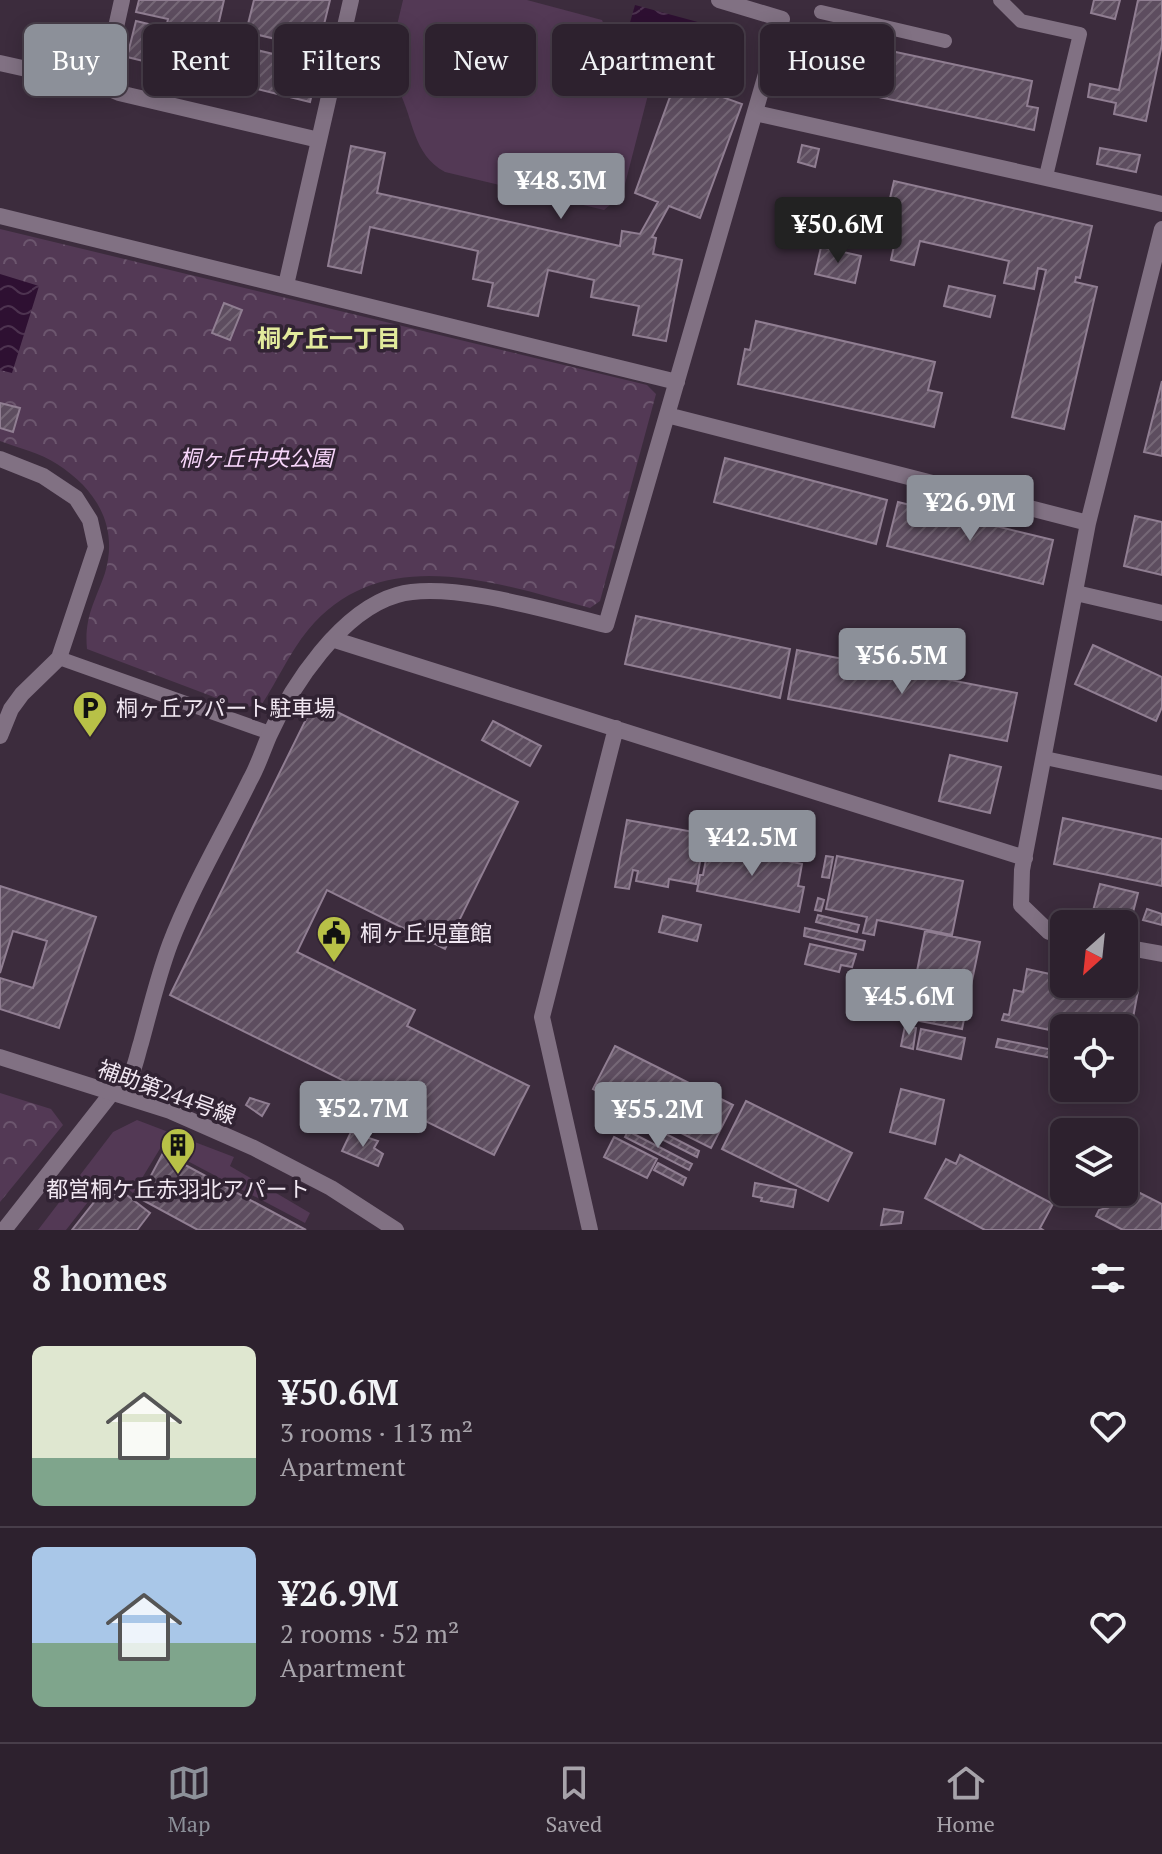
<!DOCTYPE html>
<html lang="en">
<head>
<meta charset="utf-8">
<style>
  body { margin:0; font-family:"PT Serif","Noto Sans JP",serif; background:#352936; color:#f1f3f6; height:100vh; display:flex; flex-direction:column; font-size:30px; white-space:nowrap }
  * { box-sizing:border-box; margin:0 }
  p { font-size:26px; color:#a7a3aa }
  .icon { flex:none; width:44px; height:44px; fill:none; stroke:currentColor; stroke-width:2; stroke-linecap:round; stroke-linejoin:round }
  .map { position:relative; height:1230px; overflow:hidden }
  .panel { display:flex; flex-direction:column; background:#2d212e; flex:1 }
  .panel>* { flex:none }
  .top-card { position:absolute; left:24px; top:24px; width:1114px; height:72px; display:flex; gap:16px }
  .needle { width:52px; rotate:207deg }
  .fabs { position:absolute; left:1050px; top:910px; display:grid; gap:16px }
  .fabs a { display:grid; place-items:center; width:88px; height:88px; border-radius:12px; background:#2d212e; box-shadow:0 4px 20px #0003,0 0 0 2px #483e4a; font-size:40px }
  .price { position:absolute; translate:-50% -68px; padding:0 18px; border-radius:8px; background:#8c9099; color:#fff; font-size:26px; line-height:52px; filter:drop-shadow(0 2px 4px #0008) }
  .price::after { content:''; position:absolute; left:50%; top:48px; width:24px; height:18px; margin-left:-12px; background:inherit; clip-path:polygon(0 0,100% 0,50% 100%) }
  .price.current { background:#222; color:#fff }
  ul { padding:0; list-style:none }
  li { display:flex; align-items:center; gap:24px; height:200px; padding:0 32px }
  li+li { border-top:2px solid #483e4a }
  li span { display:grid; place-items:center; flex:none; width:224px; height:160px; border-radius:12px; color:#555 }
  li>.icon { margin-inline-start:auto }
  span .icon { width:96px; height:96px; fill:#fffc; stroke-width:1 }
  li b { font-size:34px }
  h2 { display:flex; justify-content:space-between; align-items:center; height:96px; padding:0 32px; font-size:34px }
  .tag { padding:0 28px; border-radius:12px; background:#2d212e; box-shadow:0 4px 20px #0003,0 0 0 2px #483e4a; font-size:28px; line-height:72px }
  .tag.current { background:#8c9099; color:#fff }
  .tab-bar { display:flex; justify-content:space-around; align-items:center; height:112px; border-top:2px solid #483e4a; background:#2d212e; font-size:22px; color:#a7a3aa }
  .tab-bar a { display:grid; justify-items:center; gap:4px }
  .tab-bar .current { color:#8c9099 }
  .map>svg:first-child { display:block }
</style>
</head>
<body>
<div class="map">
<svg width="1162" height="1230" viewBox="0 0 1162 1230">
  <defs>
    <pattern id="park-crowns" width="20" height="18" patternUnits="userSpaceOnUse" patternTransform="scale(2)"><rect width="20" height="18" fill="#533955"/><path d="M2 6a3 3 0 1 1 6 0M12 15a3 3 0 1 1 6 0" fill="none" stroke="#6c566e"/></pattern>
    <pattern id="water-waves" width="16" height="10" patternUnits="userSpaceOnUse" patternTransform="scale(2)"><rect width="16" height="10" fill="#2e1032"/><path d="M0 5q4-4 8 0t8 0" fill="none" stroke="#4d3350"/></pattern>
    <pattern id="building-hatch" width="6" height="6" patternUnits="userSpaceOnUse" patternTransform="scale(2)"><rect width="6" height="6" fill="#5d4d5f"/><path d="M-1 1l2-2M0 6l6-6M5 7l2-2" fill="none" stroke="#756776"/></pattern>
  </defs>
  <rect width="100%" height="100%" fill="#3c2c3d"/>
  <path fill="#533955" d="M403,0H527L602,20C613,48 631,47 658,56L624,188L617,199L604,210L445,172C412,154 414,119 398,89L383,84Z
    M137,1120L234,1157L230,1166L310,1213L305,1223L161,1147L133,1193L109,1175L66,1230H38L113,1132Z"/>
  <path fill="url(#park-crowns)" d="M0,229L647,385L656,394L600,601L590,608C497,583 381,541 308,630C289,653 278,680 262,704L243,708L87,649C84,617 95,602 105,573C119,526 96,489 57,464C41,453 18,448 0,441Z
    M0,1093L51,1109L63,1125L0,1202Z"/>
  <path fill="url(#water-waves)" d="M635,5L720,28L712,57L627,33Z
    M0,274L39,286L12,373L0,370Z"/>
  <path fill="url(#building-hatch)" stroke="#907e92" stroke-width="2" d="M139,0H224L215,39L166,28L168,19L136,12Z
    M254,0H330L318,49L246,32Z
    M1094,0H1120L1115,19L1091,13Z
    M1138,0H1162V44L1146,121L1114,114L1116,103L1088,97L1090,84L1119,90Z
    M136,21L319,65L310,102L127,57Z
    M844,41L1032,81L1027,106L1038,108L1034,130L827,86L831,65L838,66Z
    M677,68L693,73L689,85L742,104L700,218L669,206L652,237L656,238L653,254L682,260L666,341L633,335L639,306L591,297L594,280L548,270L538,316L488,306L493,283L473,279L478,251L370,227L361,273L328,266L351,146L385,153L377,193L620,246L622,231L640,234L658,202L635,193L675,83L672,82Z
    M802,145L819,149L815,167L798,162Z
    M1100,148L1140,155L1136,172L1097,164Z
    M894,181L1092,226L1080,278L1076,277L1075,282L1097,287L1064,429L1012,417L1046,270L1038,268L1034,289L1004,283L1009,261L920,241L914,265L891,260L896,236L882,233Z
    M821,247L861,256L855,283L815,274Z
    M949,286L995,296L990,317L944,306Z
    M224,303L242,310L230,340L212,333Z
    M756,321L935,362L928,390L942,393L934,427L738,384L745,349L750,350Z
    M1162,381V456L1144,452Z
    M0,403L20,408L13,432L0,428Z
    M725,458L887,500L876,544L714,502Z
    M898,502L1053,540L1043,584L887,546Z
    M1135,516L1162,522V575L1124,566Z
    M636,616L790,649L780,698L625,664Z
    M1093,645L1162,677V707L1156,721L1075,684Z
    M797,650L1017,693L1007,741L788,699Z
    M315,701L518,802L445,949L327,890L297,952L415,1010L407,1026L529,1086L494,1155L170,995Z
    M493,721L541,746L530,766L482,740Z
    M950,755L1001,767L990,813L939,801Z
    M1063,818L1162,839V886L1054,864Z
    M627,820L705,834L696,884L669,879L668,887L636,881L638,871L633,870L629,889L615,887Z
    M709,844L802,864L798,886L804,887L799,912L697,891L700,875H703Z
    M826,856L833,857L829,878L822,877Z
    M837,856L963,881L952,935L877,920L874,935L863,933L867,917L826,909Z
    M1100,884L1138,893L1131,920L1093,911Z
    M0,886L96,917L59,1028L0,1009V978L33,988L47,941L13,931L0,973Z
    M818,898L824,900L821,911L815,910Z
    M1147,909L1162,914V925L1143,920Z
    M818,915L859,925L857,932L816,922Z
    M663,916L701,925L697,941L659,932Z
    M805,928L865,941L863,950L804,936Z
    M925,931L980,942L962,1029L909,1019L913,995L897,992L899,983L914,986Z
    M810,944L856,954L852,967L841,965L839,972L805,964Z
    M1027,969L1064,977V984H1101L1138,991L1130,1034L1132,1035L1130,1046L1124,1045V1028H1064V1033L1002,1020L1004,1014L1009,1015L1014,990L1023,992Z
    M905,1026L916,1028L913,1049L901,1046Z
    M921,1029L965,1038L961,1059L917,1049Z
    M998,1039L1058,1051L1057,1059L996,1047Z
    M615,1046L733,1105L711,1148L593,1089Z
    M901,1089L944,1100L935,1144L890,1132Z
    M250,1098L269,1104L262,1116L246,1105Z
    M746,1101L852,1153L828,1201L722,1149Z
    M635,1118L699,1151L697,1157L632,1124Z
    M628,1131L692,1164L689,1170L625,1137Z
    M351,1132L378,1141L374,1148L383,1154L378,1166L342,1151Z
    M614,1137L657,1159L647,1178L604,1157Z
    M163,1153L306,1230H198L139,1198Z
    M960,1155L1053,1204L1040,1228L1043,1230H985L925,1198L946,1159L956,1164Z
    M658,1163L686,1178L683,1185L654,1170Z
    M110,1182L150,1213L137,1230H72Z
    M755,1183L796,1190L793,1207L761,1201L762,1198L753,1196Z
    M1132,1189L1162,1204V1230H1123L1096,1216L1099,1210L1110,1207L1116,1195L1129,1193Z
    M884,1209L903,1212L901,1223L881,1225Z"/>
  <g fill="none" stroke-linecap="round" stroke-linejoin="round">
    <path stroke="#817183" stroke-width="14" d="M1000,0L1021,21L1080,34L1046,176
      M821,12L945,41
      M59,658L270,733
      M1045,758L1162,783"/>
    <path stroke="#817183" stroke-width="16" d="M0,63L103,86L119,93L319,140
      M103,86L122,0
      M755,113L1162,204
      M0,216L677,382
      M286,285L351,0
      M667,415L1088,523
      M0,459L43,476L76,498L90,520L96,547L59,658L22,694L11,709L0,736
      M1076,593L1162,613
      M332,639L1025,858
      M1064,935L1049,932L1021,905L1022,870L1088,523L1162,229
      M1124,947L1162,954
      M4,1230L111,1094C118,1087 128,1080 132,1072C136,1064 138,1052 141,1043C150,1010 158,976 170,944C192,887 223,835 250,780C258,766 263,750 269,736C292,685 341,611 397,595C448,580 553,612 606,625L782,19L719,0
      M590,1230L542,1017L616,728"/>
    <path stroke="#817183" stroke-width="16" d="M0,1057L170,1111L254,1148L331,1188L396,1230"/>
  </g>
  <defs>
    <g id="parking-pin" transform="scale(1.8)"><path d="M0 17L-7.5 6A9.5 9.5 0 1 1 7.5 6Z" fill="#b8c147" stroke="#312333"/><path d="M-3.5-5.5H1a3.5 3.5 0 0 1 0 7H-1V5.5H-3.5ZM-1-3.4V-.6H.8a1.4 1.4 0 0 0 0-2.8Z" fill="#111"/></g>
    <g id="civic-pin" transform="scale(1.8)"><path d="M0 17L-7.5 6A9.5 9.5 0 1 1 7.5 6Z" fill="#b8c147" stroke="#312333"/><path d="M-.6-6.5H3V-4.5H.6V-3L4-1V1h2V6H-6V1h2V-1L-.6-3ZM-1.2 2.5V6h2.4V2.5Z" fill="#111"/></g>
    <g id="building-pin" transform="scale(1.8)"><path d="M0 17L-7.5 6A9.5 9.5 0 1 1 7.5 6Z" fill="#b8c147" stroke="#312333"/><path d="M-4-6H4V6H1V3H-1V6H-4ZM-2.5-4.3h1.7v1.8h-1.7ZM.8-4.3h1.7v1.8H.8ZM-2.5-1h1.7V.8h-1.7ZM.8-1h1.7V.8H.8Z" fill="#111"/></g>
  </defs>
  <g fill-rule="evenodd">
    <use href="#parking-pin" x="90" y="708"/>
    <use href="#civic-pin" x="334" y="933"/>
    <use href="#building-pin" x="178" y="1145"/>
  </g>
  <g text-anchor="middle" stroke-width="7" stroke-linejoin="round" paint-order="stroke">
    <g font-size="22" font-style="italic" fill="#f8d6fb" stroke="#312333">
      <text x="256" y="466">桐ヶ丘中央公園</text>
    </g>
    <g font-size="22" fill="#f1e7f2" stroke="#312333" text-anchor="start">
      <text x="116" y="716">桐ヶ丘アパート駐車場</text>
      <text x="360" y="941">桐ヶ丘児童館</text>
      <text x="178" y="1197" text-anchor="middle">都営桐ケ丘赤羽北アパート</text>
    </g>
    <g font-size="22" fill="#f1e7f2" stroke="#312333">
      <text transform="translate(167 1092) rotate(20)" y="8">補助第244号線</text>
    </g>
    <g font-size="24" font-weight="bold" fill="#e2ea9c" stroke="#312333">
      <text x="329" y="347">桐ケ丘一丁目</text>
    </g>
  </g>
</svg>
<div class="fabs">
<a><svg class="needle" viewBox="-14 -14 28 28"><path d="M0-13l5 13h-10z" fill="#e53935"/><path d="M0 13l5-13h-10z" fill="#a7a3aa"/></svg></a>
<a><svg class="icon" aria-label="locate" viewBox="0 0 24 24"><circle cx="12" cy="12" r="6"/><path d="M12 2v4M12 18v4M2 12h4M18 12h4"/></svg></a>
<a><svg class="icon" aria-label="layers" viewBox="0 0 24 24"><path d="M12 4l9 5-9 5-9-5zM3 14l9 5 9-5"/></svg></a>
</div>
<b class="price" style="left:561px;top:221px">¥48.3M</b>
<b class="price current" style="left:838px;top:265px">¥50.6M</b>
<b class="price" style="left:970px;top:543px">¥26.9M</b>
<b class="price" style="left:902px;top:696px">¥56.5M</b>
<b class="price" style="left:752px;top:878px">¥42.5M</b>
<b class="price" style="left:909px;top:1037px">¥45.6M</b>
<b class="price" style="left:363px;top:1149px">¥52.7M</b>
<b class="price" style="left:658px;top:1150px">¥55.2M</b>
<div class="top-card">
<a class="tag current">Buy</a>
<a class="tag">Rent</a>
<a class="tag">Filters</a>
<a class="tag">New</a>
<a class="tag">Apartment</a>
<a class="tag">House</a>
</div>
</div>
<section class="panel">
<h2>8 homes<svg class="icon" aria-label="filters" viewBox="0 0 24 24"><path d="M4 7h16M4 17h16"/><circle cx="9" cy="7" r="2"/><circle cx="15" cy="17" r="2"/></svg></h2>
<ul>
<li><span style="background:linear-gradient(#dfe7d0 70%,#7fa58c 0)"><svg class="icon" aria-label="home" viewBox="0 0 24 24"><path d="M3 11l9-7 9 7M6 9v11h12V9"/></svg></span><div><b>¥50.6M</b><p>3 rooms · 113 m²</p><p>Apartment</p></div><svg class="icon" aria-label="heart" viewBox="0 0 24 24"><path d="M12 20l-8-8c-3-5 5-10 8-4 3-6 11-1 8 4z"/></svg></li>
<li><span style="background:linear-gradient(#a9c7e8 60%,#7fa58c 0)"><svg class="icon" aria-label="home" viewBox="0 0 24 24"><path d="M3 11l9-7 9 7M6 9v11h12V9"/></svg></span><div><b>¥26.9M</b><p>2 rooms · 52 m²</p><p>Apartment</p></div><svg class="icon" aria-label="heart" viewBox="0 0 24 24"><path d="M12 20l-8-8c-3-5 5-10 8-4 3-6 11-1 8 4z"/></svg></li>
</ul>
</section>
<nav class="tab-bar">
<a class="current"><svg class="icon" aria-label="map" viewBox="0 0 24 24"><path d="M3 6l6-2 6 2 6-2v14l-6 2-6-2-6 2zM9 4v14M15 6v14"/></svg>Map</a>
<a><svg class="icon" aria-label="saved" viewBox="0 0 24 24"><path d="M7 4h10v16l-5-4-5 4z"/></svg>Saved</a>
<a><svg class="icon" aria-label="home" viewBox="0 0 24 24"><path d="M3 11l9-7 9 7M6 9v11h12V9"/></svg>Home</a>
</nav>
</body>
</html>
